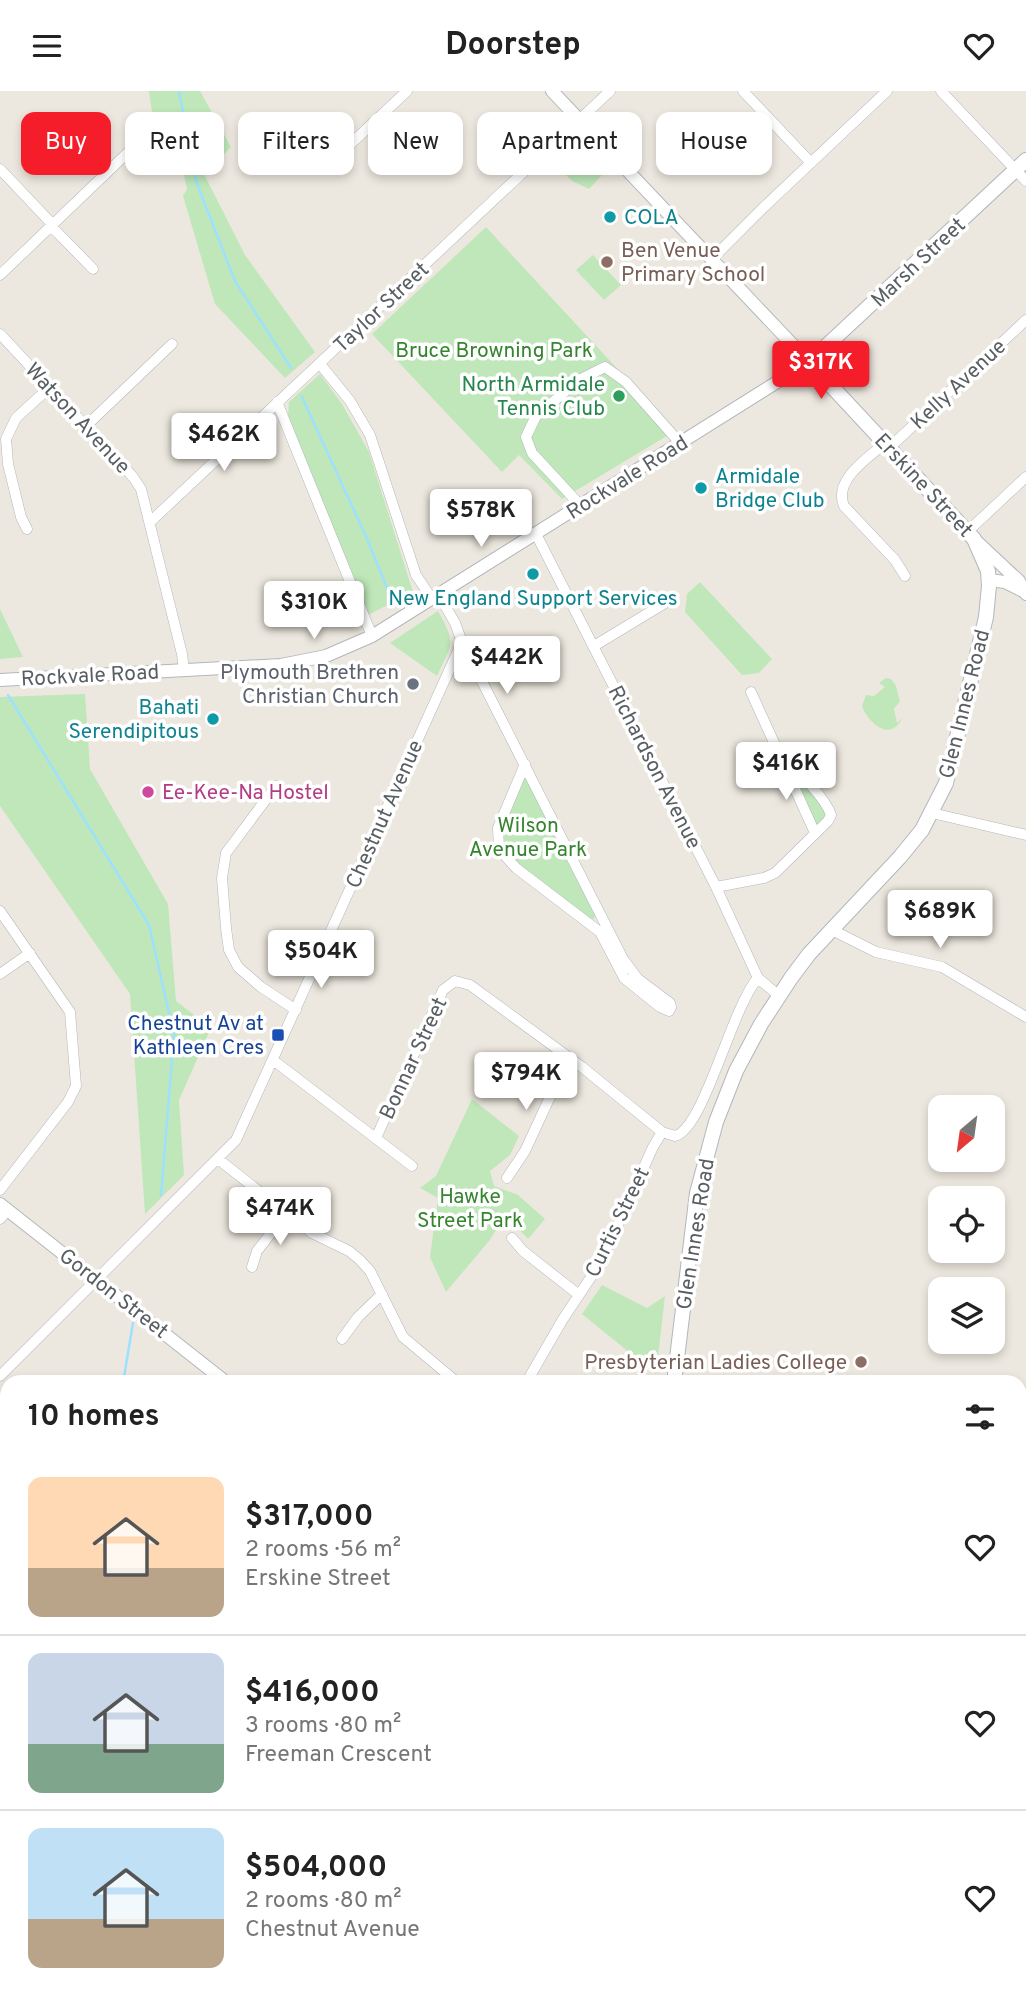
<!DOCTYPE html>
<html lang="en">
<head>
<meta charset="utf-8">
<style>
  body { margin:0; font-family:Overpass,sans-serif; background:#f6f6f6; color:#222; height:100vh; display:flex; flex-direction:column; font-size:26px; white-space:nowrap }
  * { box-sizing:border-box; margin:0 }
  p { font-size:23px; color:#767676 }
  .icon { flex:none; width:38px; height:38px; fill:none; stroke:currentColor; stroke-width:2; stroke-linecap:round; stroke-linejoin:round }
  .map { position:relative; flex:1; overflow:hidden }
  .sheet { position:absolute; left:0px; top:1284px; width:1027px; height:625px; display:flex; flex-direction:column; background:#fff; border-radius:21px 21px 0 0; box-shadow:0 4px 10px #0003 }
  .sheet>* { flex:none }
  .banner { position:absolute; left:21px; top:21px; width:985px; height:63px; display:flex; gap:14px }
  .needle { width:46px; rotate:209deg }
  .buttons { position:absolute; left:928px; top:1004px; display:grid; gap:14px }
  .buttons a { display:grid; place-items:center; width:77px; height:77px; border-radius:14px; background:#fff; box-shadow:0 4px 10px #0003; font-size:35px }
  .price { position:absolute; translate:-50% -60px; padding:0 16px; border-radius:7px; background:#fff; color:#222; font-size:23px; line-height:46px; filter:drop-shadow(0 2px 4px #0008) }
  .price::after { content:''; position:absolute; left:50%; top:42px; width:21px; height:16px; margin-left:-10px; background:inherit; clip-path:polygon(0 0,100% 0,50% 100%) }
  .price.on { background:#f51d29; color:#fff }
  ul { padding:0; list-style:none }
  li { display:flex; align-items:center; gap:21px; height:175px; padding:0 28px }
  li+li { border-top:2px solid #e0e0e0 }
  li span { display:grid; place-items:center; flex:none; width:196px; height:140px; border-radius:14px; color:#555 }
  li>.icon { margin-inline-start:auto }
  span .icon { width:84px; height:84px; fill:#fffc; stroke-width:1 }
  li b { font-size:30px }
  h2 { display:flex; justify-content:space-between; align-items:center; height:84px; padding:0 28px; font-size:30px }
  .tag { padding:0 24px; border-radius:14px; background:#fff; box-shadow:0 4px 10px #0003; font-size:24px; line-height:63px }
  .tag.on { background:#f51d29; color:#fff }
  header { display:flex; justify-content:space-between; align-items:center; height:91px; padding:0 28px; background:#fff; font-size:32px; font-weight:700 }
  .map>svg:first-child { display:block }
</style>
</head>
<body>
<header><svg class="icon" aria-label="menu" viewBox="0 0 24 24"><path d="M4 6h16M4 12h16M4 18h16"/></svg>Doorstep<svg class="icon" aria-label="heart" viewBox="0 0 24 24"><path d="M12 20l-8-8c-3-5 5-10 8-4 3-6 11-1 8 4z"/></svg></header>
<div class="map">
<svg width="1026" height="1909" viewBox="0 0 1026 1909">
  <rect width="100%" height="100%" fill="#ede8df"/>
  <path fill="#bfe7b9" d="M149,0H200L231,56L204,83L245,164L315,261L285,287L215,213L183,105L187,98L174,39L164,41L159,32L153,28Z
    M577,63L588,66L604,82L589,98L572,90L560,78Z
    M486,136L675,340L562,408L519,364L502,381L372,243Z
    M593,164L621,194L604,209L576,179Z
    M320,283L342,313L369,361L413,501L368,524L288,325L289,311Z
    M700,491L772,568L759,582L742,584L685,521L687,503Z
    M0,518L23,566L0,568Z
    M438,520C457,554 452,552 437,585L390,552Z
    M886,587L891,588L896,595L900,610L894,618L897,632L902,627C891,652 868,632 862,615L866,604L874,605L885,596L879,592Z
    M85,603L90,678L168,813L176,910L211,937L179,1009L184,1084L145,1123L130,903L0,715V606Z
    M784,669L831,724L815,742Z
    M524,686H527L596,822L594,828H589L517,773L501,755L502,734Z
    M472,1008L519,1045L510,1064L490,1080L494,1095L518,1104L545,1128L528,1148L516,1135L502,1130L489,1150L446,1201L430,1166L438,1107L420,1097L436,1085Z
    M602,1194L647,1217L665,1205L656,1283L582,1223Z"/>
  <g fill="none" stroke-linecap="round" stroke-linejoin="round">
    <path stroke="#9de1ff" stroke-width="2.5" d="M179,0L197,93L235,190L291,277
      M302,306L368,450L391,507
      M8,604L149,834L174,944L161,1104
      M123,1292L133,1232"/>
    <g stroke="#b2b7bc" stroke-width="11">
      <path id="minor" d="M743,0L811,72
        M941,0L1026,90
        M326 67a9 9 0 1 1 18 0a9 9 0 1 1-18 0Z
        M342,61L407,0
        M0,78L53,134
        M51,135L93,178
        M712,168L765,115L887,0
        M0,184L144,46
        M0,243L133,386L141,398L182,563L184,579
        M320,273L350,310L370,344L416,484L432,508
        M277,311L372,545
        M86,335L172,253
        M885,352C867,368 833,389 844,415L895,469L905,485
        M889,357L1026,229
        M581,415L532,362L526,346L536,325L579,289L605,276L626,291L680,352
        M150,431L610,0
        M27,438L21,426L8,373L6,348L16,327L50,296
        M967,441L1026,386
        M536,443L716,796L758,887L778,904
        M439,504L455,532L462,551L623,868L638,888L670,912L671,916L669,920L660,916L624,887L600,841L516,777L499,758L498,737L525,673
        M594,555L665,512
        M751,601L815,742
        M276,695L226,762L222,787L226,837L229,859L238,876L261,896L296,919
        M932,722L1026,744
        M716,796L764,787L775,782L828,730L831,724C825,706 799,681 784,669
        M0,820L70,921L76,995L68,1011L0,1099
        M832,839L876,861L942,876L1026,926
        M0,883L30,862
        M273,969L412,1075
        M376,1047L443,899L455,890L470,894L582,976L662,1041L675,1045C704,1038 732,915 758,887
        M218,1068L312,1142L349,1160L360,1169L370,1180L403,1246L458,1292
        M507,1087L525,1060L568,967
        M0,1128L8,1119
        M512,1147L523,1160L579,1204
        M252,1176L257,1160L286,1123
        M342,1248L358,1226L382,1203
        M0,1285L236,1049L462,551
        M526,1292L563,1228L601,1171L653,1056L662,1041
        M1020,1644L1026,1637
        M0,1856L7,1855
        M744,1902L752,1909
        M987,1902L995,1909
        M597,1904L604,1909
        M804,1909L809,1902"/>
    </g>
    <g stroke="#b2b7bc" stroke-width="14">
      <path id="tertiary" d="M976,450L1019,490L1026,503
        M989,489L1005,491L1023,500
        M0,589L281,574L326,565L372,545L809,271L552,0
        M0,1113L227,1292"/>
    </g>
    <g stroke="#b1b7bc" stroke-width="16">
      <path id="secondary" d="M674,1292L697,1102L716,1031L736,980L761,933L791,887L809,863L900,766L922,739L946,692L986,526L989,495L988,480L974,448L809,271L1026,69
        M198,1902V1909"/>
    </g>
    <g stroke="#ec8300" stroke-width="18">
      <path id="trunk" d="M156,1909C167,1904 176,1905 187,1909"/>
    </g>
    <use href="#minor" stroke="#fff" stroke-width="10"/>
    <use href="#tertiary" stroke="#fff" stroke-width="12"/>
    <use href="#secondary" stroke="#fff" stroke-width="14"/>
    <use href="#trunk" stroke="#ffda93" stroke-width="16"/>
  </g>
  <g fill="#0f9aa8" stroke="#fff" stroke-width="2.5">
    <circle cx="610" cy="126" r="7"/>
    <circle cx="701" cy="397" r="7"/>
    <circle cx="533" cy="483" r="7"/>
    <circle cx="213" cy="628" r="7"/>
  </g>
  <g fill="#8d6e63" stroke="#fff" stroke-width="2.5">
    <circle cx="607" cy="171" r="7"/>
    <circle cx="861" cy="1271" r="7"/>
  </g>
  <circle fill="#2e9e5b" stroke="#fff" stroke-width="2.5" cx="619" cy="305" r="7"/>
  <circle fill="#6b7280" stroke="#fff" stroke-width="2.5" cx="413" cy="593" r="7"/>
  <circle fill="#d1479c" stroke="#fff" stroke-width="2.5" cx="148" cy="701" r="7"/>
  <rect fill="#1a4fb4" stroke="#fff" stroke-width="2.5" x="271" y="937" width="14" height="14" rx="3.5"/>
  <g text-anchor="middle" stroke-width="7" stroke-linejoin="round" paint-order="stroke">
    <g font-size="21" fill="#0d838f" stroke="#fff" text-anchor="start">
      <text x="624" y="133">COLA</text>
      <text x="715" y="392">Armidale<tspan x="715" dy="24">Bridge Club</tspan></text>
      <text x="533" y="514" text-anchor="middle">New England Support Services</text>
      <text x="199" y="623" text-anchor="end">Bahati<tspan x="199" dy="24">Serendipitous</tspan></text>
    </g>
    <g font-size="21" fill="#785e54" stroke="#fff" text-anchor="start">
      <text x="621" y="166">Ben Venue<tspan x="621" dy="24">Primary School</tspan></text>
      <text x="847" y="1278" text-anchor="end">Presbyterian Ladies College</text>
    </g>
    <g font-size="21" fill="#585e62" stroke="#fff">
      <text transform="translate(918 171) rotate(-43)" y="7">Marsh Street</text>
      <text transform="translate(381 216) rotate(-43)" y="7">Taylor Street</text>
      <text transform="translate(958 293) rotate(-43)" y="7">Kelly Avenue</text>
      <text transform="translate(78 327) rotate(47)" y="7">Watson Avenue</text>
      <text transform="translate(627 386) rotate(-32)" y="7">Rockvale Road</text>
      <text transform="translate(924 394) rotate(47)" y="7">Erskine Street</text>
      <text transform="translate(90 584) rotate(-3)" y="7">Rockvale Road</text>
      <text transform="translate(964 613) rotate(-76)" y="7">Glen Innes Road</text>
      <text transform="translate(655 676) rotate(63)" y="7">Richardson Avenue</text>
      <text transform="translate(384 723) rotate(-66)" y="7">Chestnut Avenue</text>
      <text transform="translate(413 967) rotate(-65)" y="7">Bonnar Street</text>
      <text transform="translate(617 1131) rotate(-64)" y="7">Curtis Street</text>
      <text transform="translate(695 1143) rotate(-81)" y="7">Glen Innes Road</text>
      <text transform="translate(114 1202) rotate(38)" y="7">Gordon Street</text>
    </g>
    <g font-size="21" fill="#35842e" stroke="#fff">
      <text x="494" y="266">Bruce Browning Park</text>
      <text x="528" y="741">Wilson<tspan x="528" dy="24">Avenue Park</tspan></text>
      <text x="470" y="1112">Hawke<tspan x="470" dy="24">Street Park</tspan></text>
    </g>
    <g font-size="21" fill="#27864d" stroke="#fff" text-anchor="end">
      <text x="605" y="300">North Armidale<tspan x="605" dy="24">Tennis Club</tspan></text>
    </g>
    <g font-size="21" fill="#5b616d" stroke="#fff" text-anchor="end">
      <text x="399" y="588">Plymouth Brethren<tspan x="399" dy="24">Christian Church</tspan></text>
    </g>
    <g font-size="21" fill="#b23c85" stroke="#fff" text-anchor="start">
      <text x="162" y="708">Ee-Kee-Na Hostel</text>
    </g>
    <g font-size="21" fill="#164399" stroke="#fff" text-anchor="end">
      <text x="264" y="939">Chestnut Av at<tspan x="264" dy="24">Kathleen Cres</tspan></text>
    </g>
  </g>
</svg>
<div class="buttons">
<a><svg class="needle" viewBox="-14 -14 28 28"><path d="M0-13l5 13h-10z" fill="#e53935"/><path d="M0 13l5-13h-10z" fill="#767676"/></svg></a>
<a><svg class="icon" aria-label="locate" viewBox="0 0 24 24"><circle cx="12" cy="12" r="6"/><path d="M12 2v4M12 18v4M2 12h4M18 12h4"/></svg></a>
<a><svg class="icon" aria-label="layers" viewBox="0 0 24 24"><path d="M12 4l9 5-9 5-9-5zM3 14l9 5 9-5"/></svg></a>
</div>
<b class="price on" style="left:821px;top:310px">$317K</b>
<b class="price" style="left:224px;top:382px">$462K</b>
<b class="price" style="left:481px;top:458px">$578K</b>
<b class="price" style="left:314px;top:550px">$310K</b>
<b class="price" style="left:507px;top:605px">$442K</b>
<b class="price" style="left:786px;top:711px">$416K</b>
<b class="price" style="left:940px;top:859px">$689K</b>
<b class="price" style="left:321px;top:899px">$504K</b>
<b class="price" style="left:526px;top:1021px">$794K</b>
<b class="price" style="left:280px;top:1156px">$474K</b>
<div class="banner">
<a class="tag on">Buy</a>
<a class="tag">Rent</a>
<a class="tag">Filters</a>
<a class="tag">New</a>
<a class="tag">Apartment</a>
<a class="tag">House</a>
</div>
<section class="sheet">
<h2>10 homes<svg class="icon" aria-label="filters" viewBox="0 0 24 24"><path d="M4 7h16M4 17h16"/><circle cx="9" cy="7" r="2"/><circle cx="15" cy="17" r="2"/></svg></h2>
<ul>
<li><span style="background:linear-gradient(#ffd9b3 65%,#b9a48a 0)"><svg class="icon" aria-label="home" viewBox="0 0 24 24"><path d="M3 11l9-7 9 7M6 9v11h12V9"/></svg></span><div><b>$317,000</b><p>2 rooms · 56 m²</p><p>Erskine Street</p></div><svg class="icon" aria-label="heart" viewBox="0 0 24 24"><path d="M12 20l-8-8c-3-5 5-10 8-4 3-6 11-1 8 4z"/></svg></li>
<li><span style="background:linear-gradient(#c9d6e8 65%,#7fa58c 0)"><svg class="icon" aria-label="home" viewBox="0 0 24 24"><path d="M3 11l9-7 9 7M6 9v11h12V9"/></svg></span><div><b>$416,000</b><p>3 rooms · 80 m²</p><p>Freeman Crescent</p></div><svg class="icon" aria-label="heart" viewBox="0 0 24 24"><path d="M12 20l-8-8c-3-5 5-10 8-4 3-6 11-1 8 4z"/></svg></li>
<li><span style="background:linear-gradient(#bfe0f5 65%,#b9a48a 0)"><svg class="icon" aria-label="home" viewBox="0 0 24 24"><path d="M3 11l9-7 9 7M6 9v11h12V9"/></svg></span><div><b>$504,000</b><p>2 rooms · 80 m²</p><p>Chestnut Avenue</p></div><svg class="icon" aria-label="heart" viewBox="0 0 24 24"><path d="M12 20l-8-8c-3-5 5-10 8-4 3-6 11-1 8 4z"/></svg></li>
</ul>
</section>
</div>
</body>
</html>
